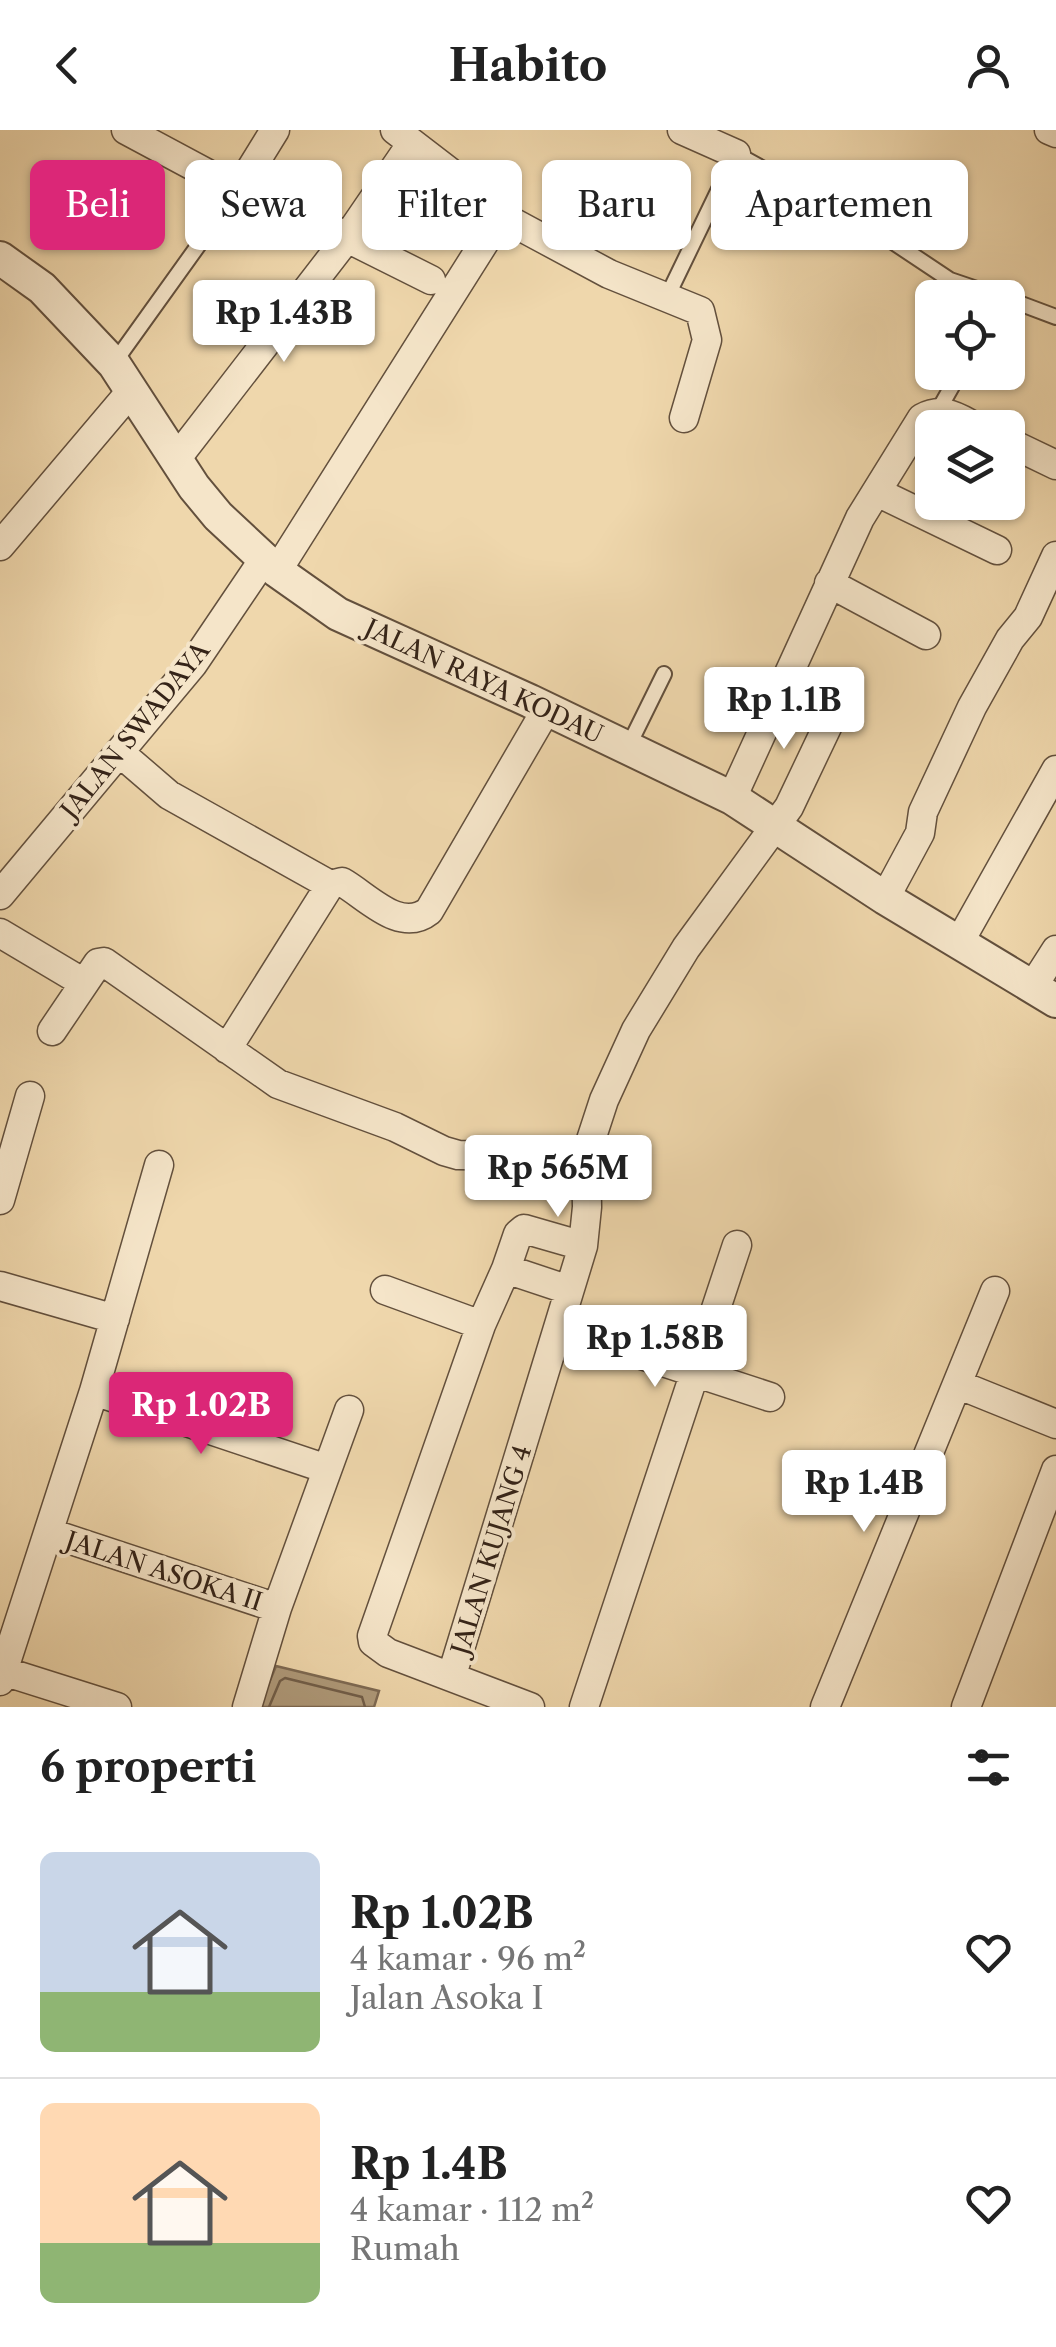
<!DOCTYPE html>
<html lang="id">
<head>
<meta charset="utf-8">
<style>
  body { margin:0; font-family:"Libre Caslon Text",serif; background:#f6f6f6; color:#222; height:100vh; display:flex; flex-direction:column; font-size:38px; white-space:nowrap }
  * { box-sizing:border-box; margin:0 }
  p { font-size:32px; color:#767676 }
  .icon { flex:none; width:55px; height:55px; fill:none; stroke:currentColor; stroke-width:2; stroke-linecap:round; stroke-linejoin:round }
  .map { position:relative; height:1577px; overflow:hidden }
  .panel { display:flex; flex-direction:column; background:#fff; flex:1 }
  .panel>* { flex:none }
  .top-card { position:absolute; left:30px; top:30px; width:998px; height:90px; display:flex; gap:20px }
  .tools { position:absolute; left:915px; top:150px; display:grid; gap:20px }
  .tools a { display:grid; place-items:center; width:110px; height:110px; border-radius:15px; background:#fff; box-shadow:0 2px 8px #0004; font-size:50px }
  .price { position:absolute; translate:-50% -85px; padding:0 22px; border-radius:10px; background:#fff; color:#222; font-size:32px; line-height:65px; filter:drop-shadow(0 2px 5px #0008) }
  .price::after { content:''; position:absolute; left:50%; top:60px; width:30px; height:22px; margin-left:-15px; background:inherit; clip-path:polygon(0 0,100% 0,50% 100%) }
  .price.active { background:#db2777; color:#fff }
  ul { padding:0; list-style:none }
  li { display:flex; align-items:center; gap:30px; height:250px; padding:0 40px }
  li+li { border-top:2px solid #e0e0e0 }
  li span { display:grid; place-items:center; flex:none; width:280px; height:200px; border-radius:15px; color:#555 }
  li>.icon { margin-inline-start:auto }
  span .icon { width:120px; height:120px; fill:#fffc; stroke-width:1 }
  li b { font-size:42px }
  h2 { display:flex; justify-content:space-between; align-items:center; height:120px; padding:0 40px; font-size:42px }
  .tag { padding:0 35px; border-radius:15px; background:#fff; box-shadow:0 2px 8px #0004; font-size:35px; line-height:90px }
  .tag.active { background:#db2777; color:#fff }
  header { display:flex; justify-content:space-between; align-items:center; height:130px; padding:0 40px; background:#fff; font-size:45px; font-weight:800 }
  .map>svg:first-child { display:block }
</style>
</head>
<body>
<header><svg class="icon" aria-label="back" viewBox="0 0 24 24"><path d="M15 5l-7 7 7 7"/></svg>Habito<svg class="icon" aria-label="person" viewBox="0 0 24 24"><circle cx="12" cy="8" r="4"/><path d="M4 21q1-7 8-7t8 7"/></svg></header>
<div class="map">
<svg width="1056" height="1577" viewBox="0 0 1056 1577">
  <rect width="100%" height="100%" fill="#efd7ac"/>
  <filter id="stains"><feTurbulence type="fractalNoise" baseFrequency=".002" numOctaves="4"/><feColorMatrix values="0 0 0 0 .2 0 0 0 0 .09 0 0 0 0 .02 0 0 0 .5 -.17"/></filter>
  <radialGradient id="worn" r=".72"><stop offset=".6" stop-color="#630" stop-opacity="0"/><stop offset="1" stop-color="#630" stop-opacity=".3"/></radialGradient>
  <path fill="#af9a7a" stroke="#7e6a53" stroke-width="2.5" d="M276,1536L379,1561L374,1577H259Z"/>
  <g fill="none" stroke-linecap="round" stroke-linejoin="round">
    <path stroke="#725e49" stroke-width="2.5" d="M269,1577L280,1551L285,1548L362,1567L365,1577"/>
    <g stroke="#63503d" stroke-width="18">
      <path id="service" d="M667,167L736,24L872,98L950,150L1003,168
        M1008,169L1056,187
        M114,233L238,60
        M938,281L960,242
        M628,617L664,544"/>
    </g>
    <g stroke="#63503d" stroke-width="31">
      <path id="minor" d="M126,0L238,60L275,0
        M395,0L455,46L483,62
        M682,0L736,24
        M1049,0L1056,3
        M273,63L347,108L431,150
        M1008,312L1056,335
        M177,328L347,108L412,13
        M877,362L997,420
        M0,416L132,260
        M277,441L501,86L609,144L700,181L707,210L684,288
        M829,453L926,505
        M119,622L169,665L330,755
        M732,668L860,388L922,288C944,276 958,288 978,298
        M0,765L193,534L264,429
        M885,768L920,703L923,682L972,577L1010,509L1028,487L1056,426
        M0,803L84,853
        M960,811L1056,640
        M1033,856L1056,820
        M52,901L98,833L104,832L278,954L395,997L444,1021L458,1025L518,1026L586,1025
        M227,919L330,755L342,752C367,766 400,804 429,781L546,580
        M0,1070L30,966
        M506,1139L518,1104L524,1099L583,1116
        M0,1156L115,1189
        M385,1160L481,1195
        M559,1198L770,1267
        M957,1254L1056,1294
        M94,1261L327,1339
        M50,1403L277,1478
        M0,1540L117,1577
        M452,1545L583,1116L587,1077L586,1025L604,970L636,900L686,818L789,677L838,574
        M0,1551L94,1261L159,1035
        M247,1577L277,1478L349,1280
        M530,1577L388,1523L373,1512L372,1506L481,1195L506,1139L569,1160
        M584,1577L737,1115
        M825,1577L995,1161
        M966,1577L1056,1340"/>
    </g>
    <g stroke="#63503d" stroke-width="36">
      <path id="tertiary" d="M0,128L42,158L114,234L194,357L218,386L277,441L338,484L530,571L732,668L885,768L1056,871"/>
    </g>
    <use href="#service" stroke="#f5e5c9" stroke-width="14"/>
    <use href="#minor" stroke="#f5e5c9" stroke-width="28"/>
    <use href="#tertiary" stroke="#f5e5c9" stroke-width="32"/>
  </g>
  <g text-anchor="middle" stroke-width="8" stroke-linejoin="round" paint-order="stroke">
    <g font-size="25" fill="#342318" stroke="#f5e5c9">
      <text transform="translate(484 551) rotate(25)" y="9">JALAN RAYA KODAU</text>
      <text transform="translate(135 600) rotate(-51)" y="9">JALAN SWADAYA</text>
      <text transform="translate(491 1420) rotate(-73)" y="9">JALAN KUJANG 4</text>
      <text transform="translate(164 1441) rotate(18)" y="9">JALAN ASOKA II</text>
    </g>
  </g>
  <rect width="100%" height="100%" filter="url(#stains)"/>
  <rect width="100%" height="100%" fill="url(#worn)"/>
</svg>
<div class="tools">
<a><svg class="icon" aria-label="locate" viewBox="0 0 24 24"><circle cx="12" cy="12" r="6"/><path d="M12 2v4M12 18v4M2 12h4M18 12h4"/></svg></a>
<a><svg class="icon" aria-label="layers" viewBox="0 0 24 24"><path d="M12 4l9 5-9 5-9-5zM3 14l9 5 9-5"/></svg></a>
</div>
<b class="price" style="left:284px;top:235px">Rp 1.43B</b>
<b class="price" style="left:784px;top:622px">Rp 1.1B</b>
<b class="price" style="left:558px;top:1090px">Rp 565M</b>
<b class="price" style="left:655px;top:1260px">Rp 1.58B</b>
<b class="price active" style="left:201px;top:1327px">Rp 1.02B</b>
<b class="price" style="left:864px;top:1405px">Rp 1.4B</b>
<div class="top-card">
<a class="tag active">Beli</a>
<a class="tag">Sewa</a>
<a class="tag">Filter</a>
<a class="tag">Baru</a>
<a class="tag">Apartemen</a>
</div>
</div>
<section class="panel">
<h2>6 properti<svg class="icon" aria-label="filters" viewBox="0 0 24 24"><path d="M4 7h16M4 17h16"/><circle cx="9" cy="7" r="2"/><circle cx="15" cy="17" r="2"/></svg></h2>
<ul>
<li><span style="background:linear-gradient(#c9d6e8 70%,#8fb573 0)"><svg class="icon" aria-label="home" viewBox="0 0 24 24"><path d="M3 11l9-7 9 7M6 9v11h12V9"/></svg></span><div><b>Rp 1.02B</b><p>4 kamar · 96 m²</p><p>Jalan Asoka I</p></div><svg class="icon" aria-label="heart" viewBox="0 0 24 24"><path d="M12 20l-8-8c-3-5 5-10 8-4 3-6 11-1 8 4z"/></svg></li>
<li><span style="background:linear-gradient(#ffd9b3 70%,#8fb573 0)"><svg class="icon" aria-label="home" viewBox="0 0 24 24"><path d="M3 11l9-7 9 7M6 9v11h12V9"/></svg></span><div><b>Rp 1.4B</b><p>4 kamar · 112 m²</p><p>Rumah</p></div><svg class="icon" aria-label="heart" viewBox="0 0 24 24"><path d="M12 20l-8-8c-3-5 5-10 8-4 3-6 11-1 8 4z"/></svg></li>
</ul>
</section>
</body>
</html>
